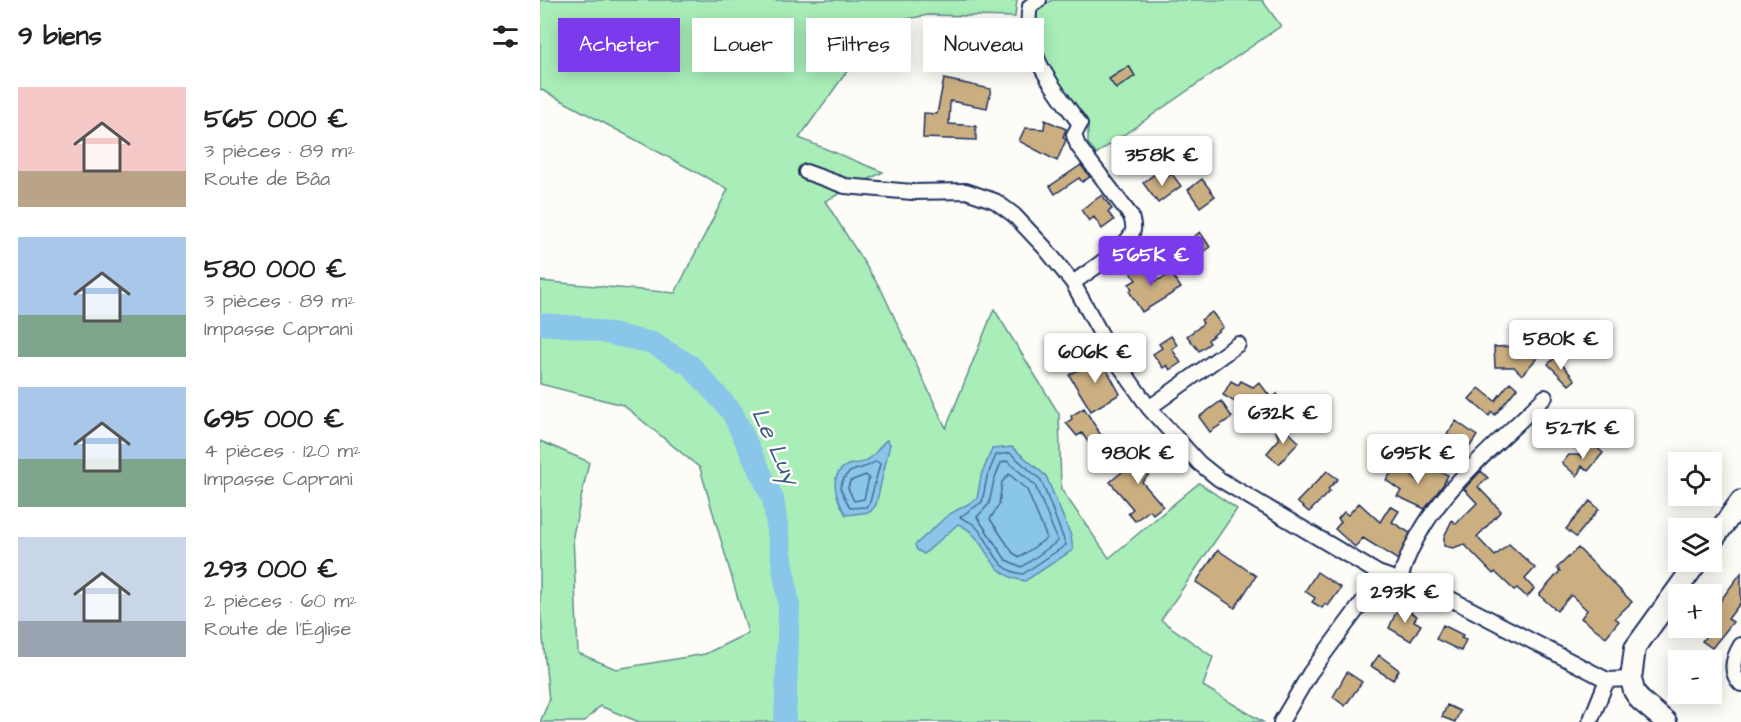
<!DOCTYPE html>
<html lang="fr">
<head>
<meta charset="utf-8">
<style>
  body { margin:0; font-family:"Architects Daughter",sans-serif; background:#f6f6f6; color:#222; height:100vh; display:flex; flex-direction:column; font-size:22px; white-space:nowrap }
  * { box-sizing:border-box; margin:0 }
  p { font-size:20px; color:#767676 }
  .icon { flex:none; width:33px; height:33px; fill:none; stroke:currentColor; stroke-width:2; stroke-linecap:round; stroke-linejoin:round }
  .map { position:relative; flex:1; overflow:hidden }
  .drawer { display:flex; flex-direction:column; background:#fff; width:540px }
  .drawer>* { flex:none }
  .guide { position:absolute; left:18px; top:18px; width:570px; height:54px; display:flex; gap:12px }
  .fabs { position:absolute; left:1128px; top:452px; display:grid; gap:12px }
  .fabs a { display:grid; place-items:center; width:54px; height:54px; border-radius:0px; background:#fff; box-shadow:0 3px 15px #0003; font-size:30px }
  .price { position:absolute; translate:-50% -51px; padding:0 14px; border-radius:6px; background:#fff; color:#222; font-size:20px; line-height:39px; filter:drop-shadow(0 2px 3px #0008) }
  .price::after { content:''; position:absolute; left:50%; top:36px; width:18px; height:14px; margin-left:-9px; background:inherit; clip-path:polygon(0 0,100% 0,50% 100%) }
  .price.current { background:#7c3aed; color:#fff }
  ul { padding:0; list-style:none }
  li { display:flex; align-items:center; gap:18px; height:150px; padding:0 18px }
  li span { display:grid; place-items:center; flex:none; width:168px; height:120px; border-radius:0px; color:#555 }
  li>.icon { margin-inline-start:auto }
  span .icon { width:72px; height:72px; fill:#fffc; stroke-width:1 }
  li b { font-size:26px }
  h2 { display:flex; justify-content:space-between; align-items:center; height:72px; padding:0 18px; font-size:26px }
  .chip { padding:0 21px; border-radius:0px; background:#fff; box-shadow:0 3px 15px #0003; font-size:21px; line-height:54px }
  .chip.current { background:#7c3aed; color:#fff }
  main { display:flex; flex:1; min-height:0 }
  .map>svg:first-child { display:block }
</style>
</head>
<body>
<main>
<section class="drawer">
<h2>9 biens<svg class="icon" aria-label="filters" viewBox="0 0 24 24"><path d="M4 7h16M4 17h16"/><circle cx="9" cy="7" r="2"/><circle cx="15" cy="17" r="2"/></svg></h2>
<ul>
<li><span style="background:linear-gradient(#f6c9c9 70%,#b9a48a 0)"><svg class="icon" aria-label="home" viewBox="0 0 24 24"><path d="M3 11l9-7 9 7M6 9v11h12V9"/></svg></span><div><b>565 000 €</b><p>3 pièces · 89 m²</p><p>Route de Bâa</p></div></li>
<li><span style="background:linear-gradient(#a9c7e8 65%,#7fa58c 0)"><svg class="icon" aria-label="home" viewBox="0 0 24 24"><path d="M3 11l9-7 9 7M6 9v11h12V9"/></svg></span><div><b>580 000 €</b><p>3 pièces · 89 m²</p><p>Impasse Caprani</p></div></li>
<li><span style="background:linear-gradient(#a9c7e8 60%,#7fa58c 0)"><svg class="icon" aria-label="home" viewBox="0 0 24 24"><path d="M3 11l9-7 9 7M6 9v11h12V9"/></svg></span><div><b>695 000 €</b><p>4 pièces · 120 m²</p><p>Impasse Caprani</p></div></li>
<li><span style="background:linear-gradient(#c9d6e8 70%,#9aa5b1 0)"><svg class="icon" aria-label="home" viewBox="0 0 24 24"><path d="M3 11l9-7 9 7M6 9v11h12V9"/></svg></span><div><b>293 000 €</b><p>2 pièces · 60 m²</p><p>Route de l'Église</p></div></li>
</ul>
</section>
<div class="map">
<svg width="1201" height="722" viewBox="0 0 1201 722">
  <rect width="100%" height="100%" fill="#fdfcf7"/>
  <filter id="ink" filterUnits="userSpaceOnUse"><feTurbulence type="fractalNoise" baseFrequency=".0167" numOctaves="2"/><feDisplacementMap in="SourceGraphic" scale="12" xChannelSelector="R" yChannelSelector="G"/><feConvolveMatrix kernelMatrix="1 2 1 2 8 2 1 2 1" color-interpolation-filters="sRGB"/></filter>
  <g filter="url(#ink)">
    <path fill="#a9eeb9" stroke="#628e8c" stroke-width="1.5" d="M0,0H477L475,17L388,15L341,24L259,138L343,172L285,201L342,291L406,428L454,309L519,414L521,489L569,558L659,483L697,509L621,620L673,657L663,686L723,722H99L60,706L44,722H0L9,701L0,608V441L49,462L33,535L38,653L76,669L165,654L208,633L160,468L83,405L0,384V281L135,293L188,189L0,89Z
      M512,0H722L741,26L556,154L548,143V126L502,56L492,14Z"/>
    <path fill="#89c6e9" stroke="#5d8ab1" stroke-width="1.5" d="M347,440L350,444L336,505L330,512L306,515C297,500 286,475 308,465C314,463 322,464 327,460C336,456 339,445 347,440Z
      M472,447L506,476L531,536L533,550L485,581C443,575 450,537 418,524L384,554L377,550L375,545L408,515L437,499L441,476L452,449Z"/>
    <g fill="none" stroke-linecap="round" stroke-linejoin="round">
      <path stroke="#476b96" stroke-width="1.5" d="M470,453L501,480L526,545L483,574C452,571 453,540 433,524C429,521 424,520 420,517L442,502L447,477L456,455Z
        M336,461L340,464L330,502L326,507L310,508L300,488C307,463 320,474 336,461Z
        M467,461L495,485L518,541L482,567L466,560L437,517L449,504L454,480L461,463Z
        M469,474L487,490L507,538L480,557L473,553L450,519L459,505L462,482Z
        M326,475L329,478L324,499L314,501L308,488L310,481Z"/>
      <path stroke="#89c6e9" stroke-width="22" d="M0,324L39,327L112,343L151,366L192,412L233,499L249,606L245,722"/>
    </g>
    <path fill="#cbaf81" stroke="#1b2f5e" stroke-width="1.5" d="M589,66L595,76L576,89L569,79Z
      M404,79L451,89L447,108L410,101L409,124L436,126V140L383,138L384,113L397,114Z
      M505,120L526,129L523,137L526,140L517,161L479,141L485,128L504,129Z
      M541,165L550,177L542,182L539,178L515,194L510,186Z
      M616,173L622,181L632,174L641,186L618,203L603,183Z
      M662,179L675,196L660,207L648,190Z
      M562,195L572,209L568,212L574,220L562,229L554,217L549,221L541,210Z
      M660,232L670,247L648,263L637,249Z
      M602,262L615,281L632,274L641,288L602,312L589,291L592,289L589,284L596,280L589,270Z
      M672,312L683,327L668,340L670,343L659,351L647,336L658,328L663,323L661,320Z
      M631,336L637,345L632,349L641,363L630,370L627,365L623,368L613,354L622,348L619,344Z
      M983,343L998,357L982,375L974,367H955L954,347L980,346Z
      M560,357L580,394L551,411L529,375Z
      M1016,357L1035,380L1029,385L1008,364Z
      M691,381L698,385L701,381L713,387L719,382L732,399L737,394L746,408L733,417L719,397L705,408L683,395Z
      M970,382L977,388L955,415L952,412L949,416L929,399L939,388L955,401Z
      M681,401L692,417L670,432L659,417Z
      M544,408L562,437L550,445L542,433L537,436L526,423L532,419L531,416Z
      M916,421L937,436L928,449L907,434Z
      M742,426L759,442L739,464L727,453L739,439L736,432Z
      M1053,444L1063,453L1048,471L1042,466L1037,476L1022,463L1029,455H1042V457Z
      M610,448L621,462L602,482L623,506L613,514L610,510L595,521L588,513L593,509L570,482Z
      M857,465L879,481L888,466L908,475L903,485L885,509L857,496L861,491L846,480Z
      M787,471L798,479L788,489L790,491L769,512L757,502Z
      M941,471L948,478L938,487L961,511L937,537L955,556L969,544L995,568L985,579L994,589L987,597L977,588L974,590L955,572L953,574L924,544L913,548L904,546V537L912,520L916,524L937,503L924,489Z
      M1050,501L1059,509L1036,537L1026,529Z
      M819,503L840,522L850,506L859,511L852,522L870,533L858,560L823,538L815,547L795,529L801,522L798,519L804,512L808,515Z
      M1038,548L1092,602L1075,618L1079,621L1066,637L1041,618L1047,610L1031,595L1017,611L999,595L1020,571L1017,568Z
      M678,550L716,576L695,608L656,582Z
      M777,572L801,588L788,606L785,604L782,608L772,602L775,598L765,591Z
      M1201,573V602L1188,619L1193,622L1172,648L1162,641L1172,628V621L1178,612L1174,609Z
      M859,606L877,616L874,621L881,625L871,641L849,628Z
      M903,625L923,635L921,638L926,640L921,651L896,639Z
      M839,655L859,670L853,680L831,666Z
      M807,672L822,682L805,706L793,697Z
      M907,705L920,711L915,722L902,717Z"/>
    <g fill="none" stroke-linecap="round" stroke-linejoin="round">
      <g stroke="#1b2f5e" stroke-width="18">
        <path id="street" d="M499,0L490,6C481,51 515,89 540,124L534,135L538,146L591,216C592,221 594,225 593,230C590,246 547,272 533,283
          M266,172L305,186L372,192L426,191L455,201L474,215L505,248L533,283L573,356L609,408L659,463L679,479L838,573L905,596L1067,680L1091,679
          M609,408L698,344
          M860,580C880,503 951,451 1005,397
          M1201,645C1193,658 1189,672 1201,684
          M741,722L770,673L824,600L838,573
          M1050,722L1067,680"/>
      </g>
      <g stroke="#1b2f5e" stroke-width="24">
        <path id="secondary" d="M1172,541L1201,501
          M1126,722L1100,700L1094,691L1091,679L1095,648L1158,561"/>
      </g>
      <use href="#street" stroke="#fdfcf7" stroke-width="14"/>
      <use href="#secondary" stroke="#fdfcf7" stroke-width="20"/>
    </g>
  </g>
  <g text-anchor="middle" stroke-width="5" stroke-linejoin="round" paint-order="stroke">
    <g font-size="24" font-style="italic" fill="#3c5c88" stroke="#fdfcf7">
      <text transform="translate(236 446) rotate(65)" y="8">Le Luy</text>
    </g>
  </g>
</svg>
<div class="fabs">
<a><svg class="icon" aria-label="locate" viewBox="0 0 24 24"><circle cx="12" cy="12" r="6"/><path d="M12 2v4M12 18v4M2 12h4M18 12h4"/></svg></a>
<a><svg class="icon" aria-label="layers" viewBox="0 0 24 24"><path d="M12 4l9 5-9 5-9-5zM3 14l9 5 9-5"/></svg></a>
<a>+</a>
<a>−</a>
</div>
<b class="price" style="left:622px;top:187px">358K €</b>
<b class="price current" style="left:611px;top:287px">565K €</b>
<b class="price" style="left:1021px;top:371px">580K €</b>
<b class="price" style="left:555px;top:384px">606K €</b>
<b class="price" style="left:743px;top:445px">632K €</b>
<b class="price" style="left:1043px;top:460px">527K €</b>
<b class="price" style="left:598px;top:485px">980K €</b>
<b class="price" style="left:878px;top:485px">695K €</b>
<b class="price" style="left:865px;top:624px">293K €</b>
<div class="guide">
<a class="chip current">Acheter</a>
<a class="chip">Louer</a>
<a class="chip">Filtres</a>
<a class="chip">Nouveau</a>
</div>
</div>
</main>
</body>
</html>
